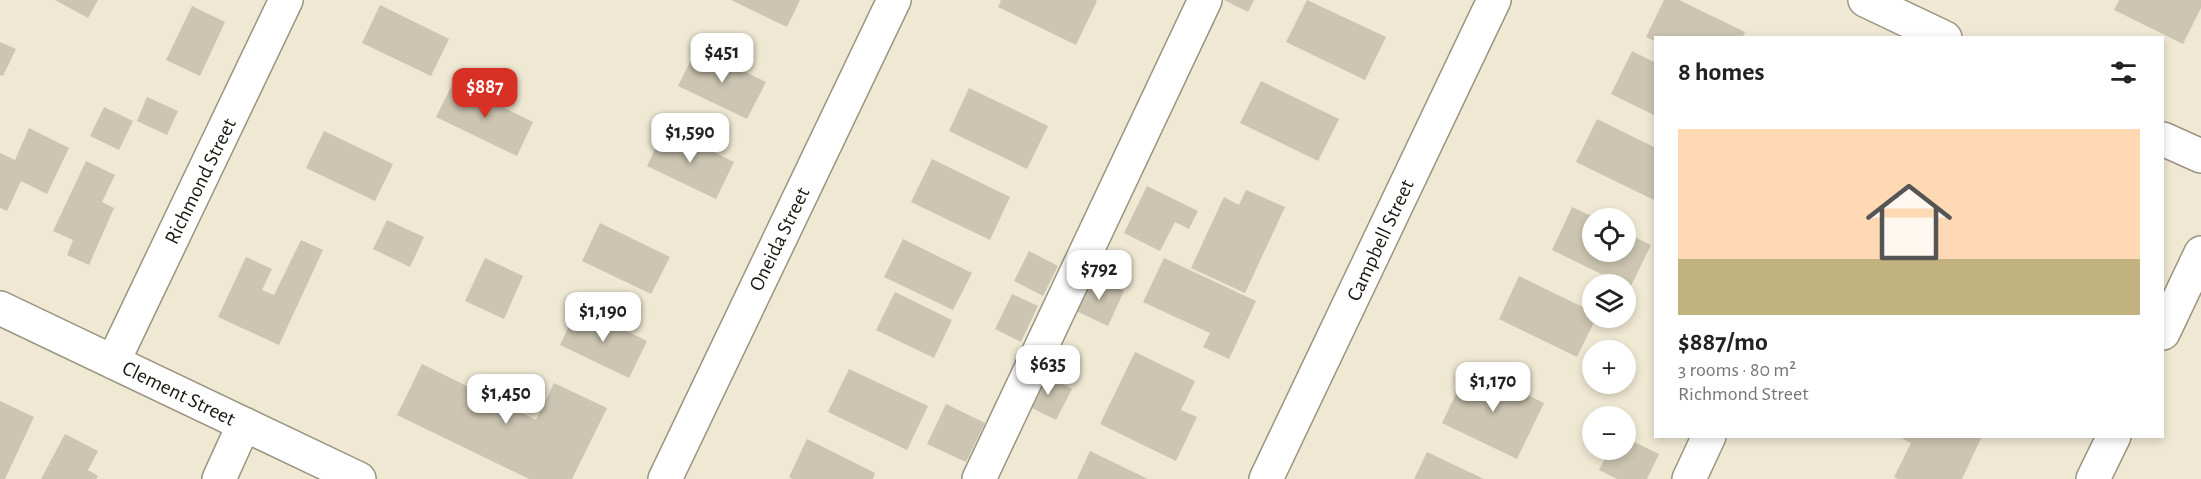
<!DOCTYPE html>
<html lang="en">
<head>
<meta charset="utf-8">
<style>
  body { margin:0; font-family:"Alegreya Sans",sans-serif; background:#f2f2f2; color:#222; height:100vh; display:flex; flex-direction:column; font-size:22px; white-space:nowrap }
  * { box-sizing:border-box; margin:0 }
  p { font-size:20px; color:#767676 }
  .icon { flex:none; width:33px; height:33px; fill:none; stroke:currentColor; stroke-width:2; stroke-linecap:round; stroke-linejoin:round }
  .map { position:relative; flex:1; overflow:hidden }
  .drawer { position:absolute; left:1654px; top:36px; width:510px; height:402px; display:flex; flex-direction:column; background:#fff; border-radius:0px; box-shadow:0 3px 9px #0003 }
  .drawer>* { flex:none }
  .fabs { position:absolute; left:1582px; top:208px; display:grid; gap:12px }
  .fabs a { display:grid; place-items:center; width:54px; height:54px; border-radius:50%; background:#fff; box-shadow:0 3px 9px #0003; font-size:30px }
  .price { position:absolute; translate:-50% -51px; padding:0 14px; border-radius:12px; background:#fff; color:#222; font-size:20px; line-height:39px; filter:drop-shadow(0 2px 3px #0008) }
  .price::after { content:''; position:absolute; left:50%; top:36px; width:18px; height:14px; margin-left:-9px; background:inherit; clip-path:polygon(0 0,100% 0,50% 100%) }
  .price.current { background:#d93025; color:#fff }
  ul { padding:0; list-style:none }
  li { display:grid; align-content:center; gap:12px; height:318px; padding:0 24px }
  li+li { border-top:2px solid #e0e0e0 }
  li span { display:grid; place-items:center; height:186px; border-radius:0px; color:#555 }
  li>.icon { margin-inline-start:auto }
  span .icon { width:108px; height:108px; fill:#fffc; stroke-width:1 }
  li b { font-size:26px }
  h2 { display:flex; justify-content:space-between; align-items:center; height:72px; padding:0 24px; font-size:26px }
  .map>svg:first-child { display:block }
</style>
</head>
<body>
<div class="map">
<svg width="2201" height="479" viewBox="0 0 2201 479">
  <rect width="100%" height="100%" fill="#efe8d3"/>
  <path fill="#ccc5b1" d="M55,0H98L88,18Z
    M731,0H800L787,27Z
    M1001,0H1095L1097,1L1076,45L998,7Z
    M1224,0H1254L1248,12Z
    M1307,0L1386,37L1365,80L1286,42Z
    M1664,0H1679L1745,32L1742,38H1656V42L1646,37Z
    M2119,0H2201V8L2183,44L2114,10Z
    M380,5L449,39L431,76L362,43Z
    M192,6L225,22L200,76L166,60Z
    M0,42L16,49L3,76L0,75Z
    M697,48L766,82L747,119L678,86Z
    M1632,51L1656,63V116L1611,94Z
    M1261,81L1339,119L1318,161L1240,123Z
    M453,83L533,122L517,156L436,117Z
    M969,88L1048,126L1027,169L949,131Z
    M147,97L178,111L167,135L137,121Z
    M104,107L133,121L119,150L90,136Z
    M1597,119L1656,148V196L1654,200L1576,162Z
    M29,128L69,148L47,194L21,181L7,211L0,208V153L15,160Z
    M665,128L734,162L716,199L647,166Z
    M324,131L393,164L375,201L306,168Z
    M932,159L1010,197L990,240L911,202Z
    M86,161L115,175L102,202L114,208L89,265L67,255L73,240L53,231Z
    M1147,186L1198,211L1189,229L1175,222L1160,251L1124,233Z
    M1246,190L1285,207L1245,293L1191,268L1224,197L1239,205Z
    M1572,207L1598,219H1593V252H1626V233L1651,245L1630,288L1552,250Z
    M387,220L424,237L410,267L373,249Z
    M600,223L670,257L651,294L582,261Z
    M903,239L972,273L953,310L884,277Z
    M301,240L323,250L279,345L218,317L246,257L272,269L262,290L274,295Z
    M1029,251L1058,266L1043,296L1014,281Z
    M485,258L523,276L504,319L465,301Z
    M1164,258L1256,301L1229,359L1203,347L1210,333L1143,302Z
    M1091,275L1124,291L1108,326L1074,310Z
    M1519,276L1593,312V318H1596L1577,357L1499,319Z
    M895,292L952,320L934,358L876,330Z
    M1012,294L1038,306L1021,342L995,329Z
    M578,307L647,341L629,378L560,345Z
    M1135,352L1195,381L1181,410L1197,417L1176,461L1100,424Z
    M422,364L536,420L554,383L607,408L572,479H529L397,415Z
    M1469,367L1544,403L1517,459L1442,423Z
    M849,369L928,406L907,450L828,412Z
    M1040,373L1072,389L1056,420L1024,404Z
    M0,401L34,417L5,479H0Z
    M946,404L985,423L966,462L927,444Z
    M65,434L98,451L88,470L98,476L96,479H41Z
    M1904,436H1982L1962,479H1898L1894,477L1911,443L1903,439Z
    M1626,438L1659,454L1647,479H1617L1599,470L1609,450H1626Z
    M807,439L875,473L873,479H793L789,477Z
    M1090,451L1148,479H1077Z
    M1427,452L1484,479H1414Z"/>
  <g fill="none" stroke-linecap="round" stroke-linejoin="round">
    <g stroke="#9b9481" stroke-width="36">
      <path id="minor" d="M1865,0L1945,38
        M2163,139L2201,156
        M0,308L359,479
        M2163,333L2201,253
        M113,362L286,0
        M219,479L244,424
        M665,479L894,0
        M979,479L1205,0
        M1266,479L1494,0
        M1689,479L1709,436
        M2093,479L2114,436"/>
    </g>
    <use href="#minor" stroke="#fff" stroke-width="33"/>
  </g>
  <g text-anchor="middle" stroke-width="6" stroke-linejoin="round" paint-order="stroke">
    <g font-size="21" fill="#1a1810" stroke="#fff">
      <text transform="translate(200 181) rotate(-64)" y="7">Richmond Street</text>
      <text transform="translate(779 239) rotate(-64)" y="7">Oneida Street</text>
      <text transform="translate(1380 240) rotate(-65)" y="7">Campbell Street</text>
      <text transform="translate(179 393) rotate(26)" y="7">Clement Street</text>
    </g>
  </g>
</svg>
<div class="fabs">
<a><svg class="icon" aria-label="locate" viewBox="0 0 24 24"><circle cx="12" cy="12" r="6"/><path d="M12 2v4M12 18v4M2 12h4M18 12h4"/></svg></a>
<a><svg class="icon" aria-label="layers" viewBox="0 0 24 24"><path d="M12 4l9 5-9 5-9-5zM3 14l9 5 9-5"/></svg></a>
<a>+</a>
<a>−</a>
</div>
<b class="price" style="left:722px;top:84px">$451</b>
<b class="price current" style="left:485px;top:119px">$887</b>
<b class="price" style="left:690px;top:164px">$1,590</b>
<b class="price" style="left:1099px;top:301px">$792</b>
<b class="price" style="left:603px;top:343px">$1,190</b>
<b class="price" style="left:1048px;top:396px">$635</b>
<b class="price" style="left:1493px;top:413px">$1,170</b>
<b class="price" style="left:506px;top:425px">$1,450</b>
<section class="drawer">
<h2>8 homes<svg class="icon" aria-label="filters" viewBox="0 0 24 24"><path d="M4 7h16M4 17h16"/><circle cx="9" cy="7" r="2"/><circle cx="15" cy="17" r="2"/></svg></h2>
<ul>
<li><span style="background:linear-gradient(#ffd9b3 70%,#c2b280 0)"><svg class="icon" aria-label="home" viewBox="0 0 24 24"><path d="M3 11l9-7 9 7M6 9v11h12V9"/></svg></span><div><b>$887/mo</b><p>3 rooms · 80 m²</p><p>Richmond Street</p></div></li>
</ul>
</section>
</div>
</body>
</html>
